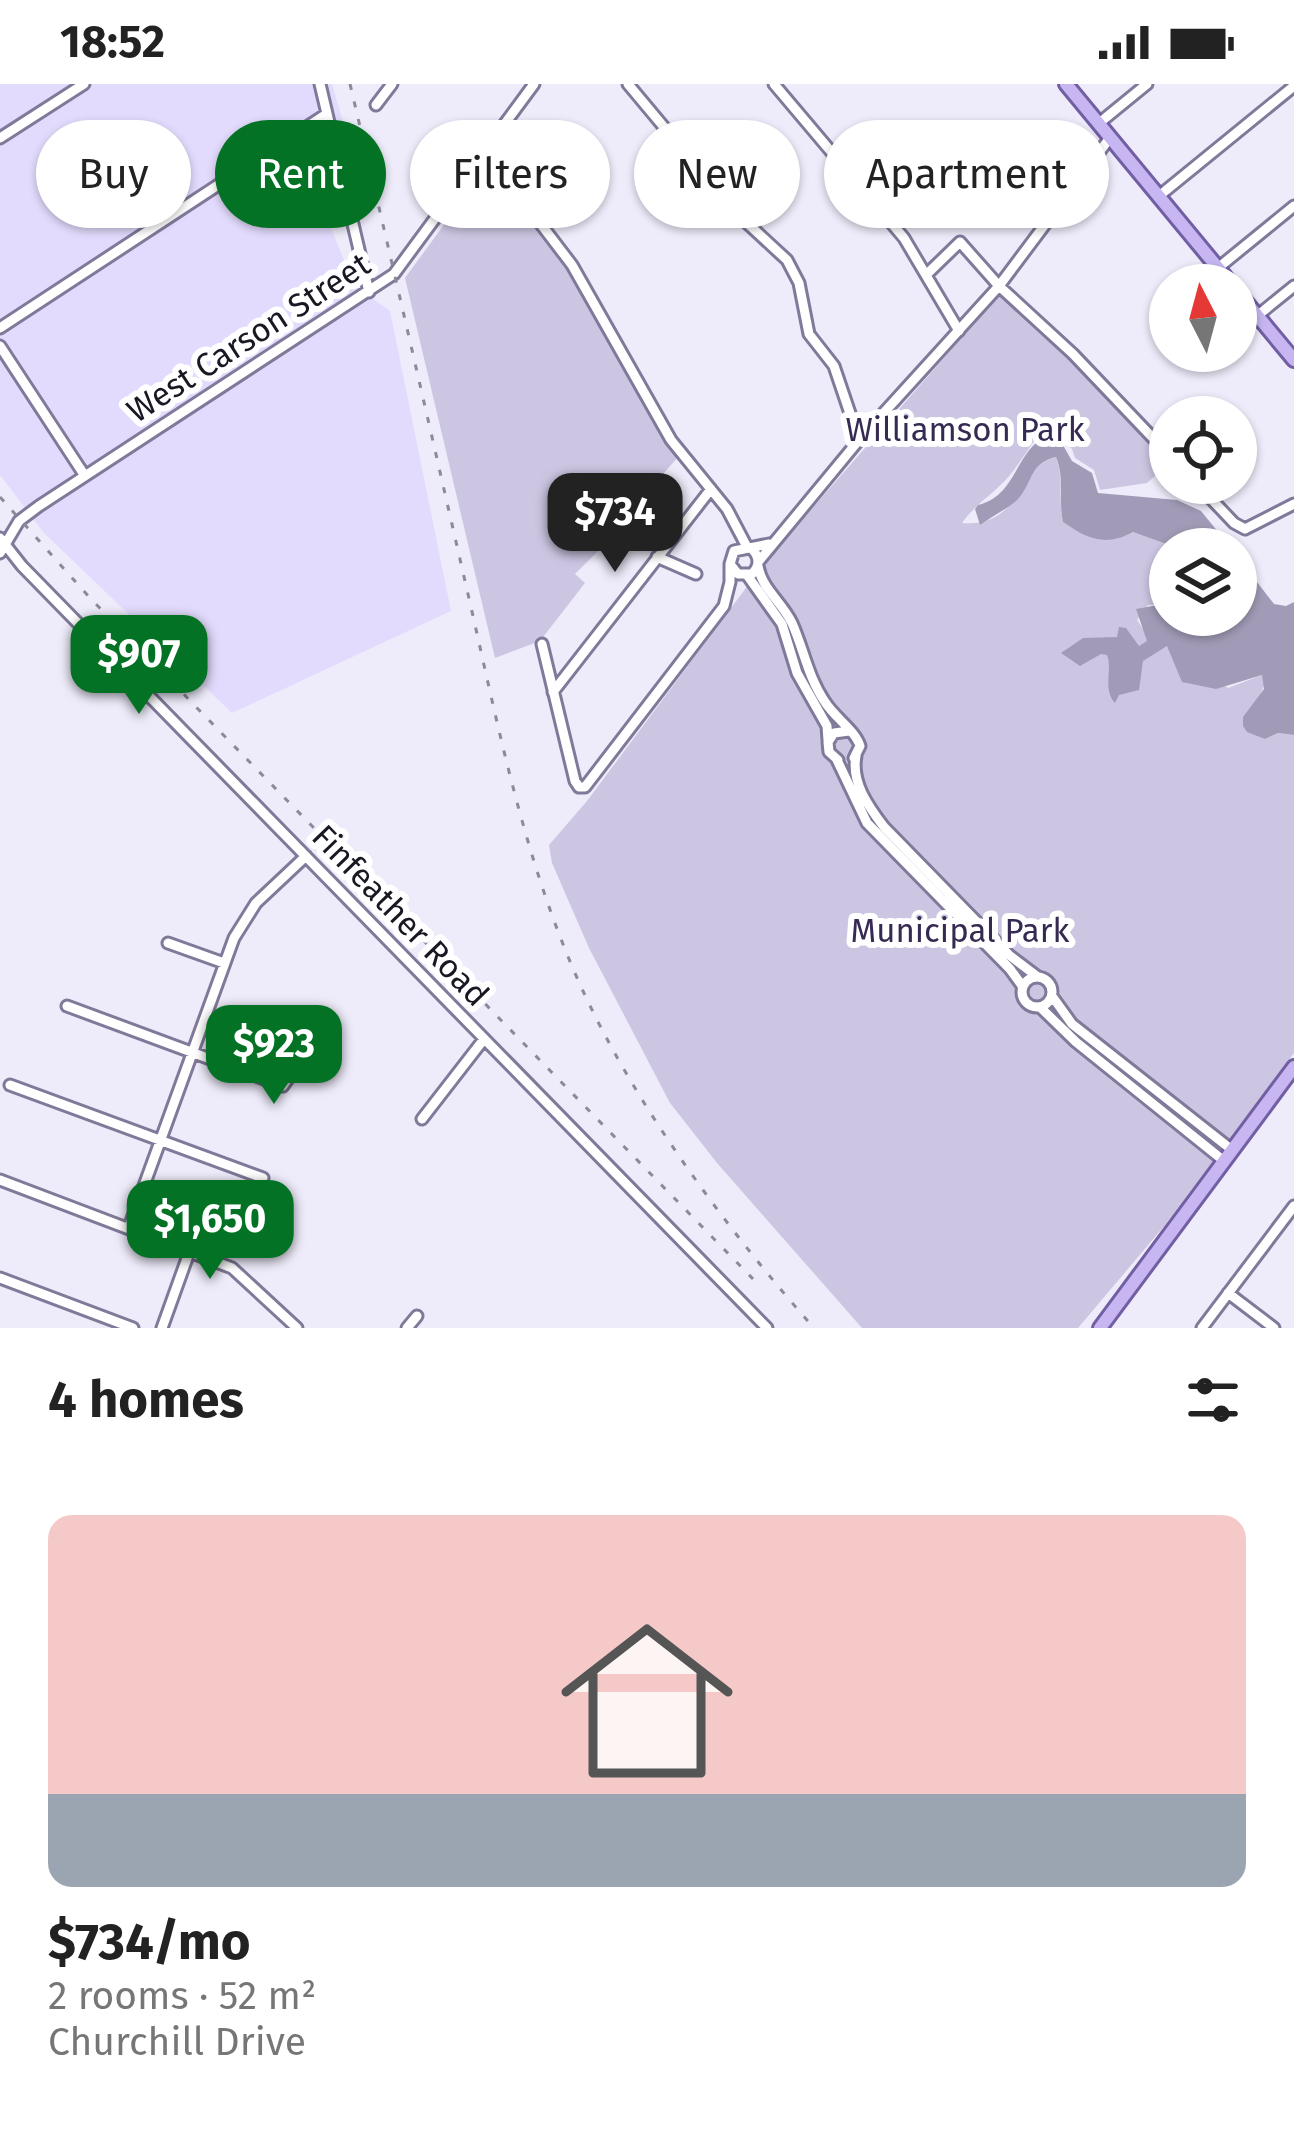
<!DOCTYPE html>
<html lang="en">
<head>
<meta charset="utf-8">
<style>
  body { margin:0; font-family:"Fira Sans",sans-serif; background:#f6f6f6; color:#222; height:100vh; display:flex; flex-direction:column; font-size:45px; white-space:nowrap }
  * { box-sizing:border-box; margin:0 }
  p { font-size:39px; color:#767676 }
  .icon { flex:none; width:66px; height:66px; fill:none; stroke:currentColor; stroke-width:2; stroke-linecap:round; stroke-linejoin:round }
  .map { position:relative; height:1244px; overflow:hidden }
  .sheet { display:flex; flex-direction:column; background:#fff; flex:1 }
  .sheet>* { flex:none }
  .guide { position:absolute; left:36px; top:36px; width:1224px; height:108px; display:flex; gap:24px }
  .needle { width:78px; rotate:354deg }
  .controls { position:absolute; left:1149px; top:180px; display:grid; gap:24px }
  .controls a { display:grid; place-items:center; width:108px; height:108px; border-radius:50%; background:#fff; box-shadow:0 3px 9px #0004; font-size:60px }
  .price { position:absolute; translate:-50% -102px; padding:0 27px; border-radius:24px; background:#047224; color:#fff; font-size:39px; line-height:78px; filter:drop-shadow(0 3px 6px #0008) }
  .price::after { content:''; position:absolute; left:50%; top:72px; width:36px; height:27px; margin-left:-18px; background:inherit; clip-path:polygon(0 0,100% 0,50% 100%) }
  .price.on { background:#222; color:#fff }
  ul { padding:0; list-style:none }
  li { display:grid; align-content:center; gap:24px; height:636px; padding:0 48px }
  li+li { border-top:3px solid #e0e0e0 }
  li span { display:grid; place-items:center; height:372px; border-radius:24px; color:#555 }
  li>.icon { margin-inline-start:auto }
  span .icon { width:216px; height:216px; fill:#fffc; stroke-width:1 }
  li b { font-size:51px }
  h2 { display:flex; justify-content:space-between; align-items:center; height:144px; padding:0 48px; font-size:51px }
  .chip { padding:0 42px; border-radius:54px; background:#fff; box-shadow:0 3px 9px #0004; font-size:42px; line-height:108px }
  .chip.on { background:#047224; color:#fff }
  .status { display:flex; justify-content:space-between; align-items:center; height:84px; padding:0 60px; background:#fff; direction:ltr }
  .status svg { height:33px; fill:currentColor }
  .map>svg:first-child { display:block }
</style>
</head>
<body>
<div class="status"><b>18:52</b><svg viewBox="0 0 49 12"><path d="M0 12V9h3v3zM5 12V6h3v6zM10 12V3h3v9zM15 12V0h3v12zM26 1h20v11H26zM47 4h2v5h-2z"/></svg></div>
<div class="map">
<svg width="1294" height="1244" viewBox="0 0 1294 1244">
  <rect width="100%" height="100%" fill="#eeebfa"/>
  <path fill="#e3dbfd" d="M0,0H332L363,104L327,134L354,201L390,227L451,527L232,629L44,449L0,391Z"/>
  <path fill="#cdc6e3" d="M484,86C566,148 627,283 679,372L625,433L619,446L575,490L585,499L540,557L495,574L405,194Z
    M1000,210L1047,251L1170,379L1147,399L1100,406L1094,386L1075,374L1072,365L1055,349L1038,351C1029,364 1020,379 1010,391C994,410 976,419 962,439C1023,444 1017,381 1056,373C1064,395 1058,416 1063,438C1085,453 1109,462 1133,448L1180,465H1170V511L1164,520L1148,521L1137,536L1157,566L1168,562L1228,604L1262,591L1266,597L1258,616L1265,655L1278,649L1294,651V969L1165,1141L1078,1244H862L717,1079L670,1019L589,864L552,779L549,761L587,717L766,477Z"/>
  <path fill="#a29bb7" d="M1049,351L1060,356L1072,377L1092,389L1098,409L1177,416L1201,427L1232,465H1180L1133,448C1106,463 1087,455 1063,438C1058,415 1065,395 1056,373C1028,379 1033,401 1016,417C1005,426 991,433 980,441L975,425L978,421C1018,412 1015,364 1049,351Z
    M1236,471L1274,520L1286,522L1294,518V651L1278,649L1265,655L1247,648L1243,642V633L1264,605L1262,591L1216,605L1182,598L1167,562L1143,577L1139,606L1119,611L1115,619C1102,604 1113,586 1107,571L1101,570L1080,582L1061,569L1083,554L1117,553L1119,543L1126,544L1139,562L1147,557L1136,525L1164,520L1170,511V531H1236Z"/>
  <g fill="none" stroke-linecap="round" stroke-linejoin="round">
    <g stroke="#817999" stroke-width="15">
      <path id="minor" d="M320,0L369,208
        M628,0L734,127L787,176L799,199L809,250L834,282L859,356
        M774,0L904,154L959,247
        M376,21L392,0
        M1098,40L1147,0
        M0,54L84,0
        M481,74L524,118L572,181L671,356L727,425L747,463
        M1159,112L1294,2
        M1218,184L1294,122
        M928,189L960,158L999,202L1073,270L1170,372
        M1257,232L1294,202
        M0,244L325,31
        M0,262L85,392
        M1196,399L1234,439L1245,445L1294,420
        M0,454L22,482L767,1244
        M752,465C760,473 760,482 752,490H738L730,480L734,467L769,460
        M0,469L19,437L39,422L394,190L534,0
        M657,473L696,490
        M759,477L859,356L999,202L1109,55
        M758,482C762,505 782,518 792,539C804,566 808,593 825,618C835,634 855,646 860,662L854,674
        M747,491L782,540L797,589L827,642L828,656
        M542,560L575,697L579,703H585L724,522L730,498V480
        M553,608L711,405
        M856,672C851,698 868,722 884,743L1009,871L1038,893
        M837,676L867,739L1010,885L1023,903
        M838,676L829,668L828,658L834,649L849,647
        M168,859L224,879
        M1022 908a15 15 0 1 1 30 0a15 15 0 1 1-30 0Z
        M1052,912L1072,940L1232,1066
        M67,922L283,1002L320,950
        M1040,923L1076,958L1224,1077
        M10,1001L263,1094
        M422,1035L484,955
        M0,1096L232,1184L297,1244
        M129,1143L234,854L256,819L306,772
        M0,1194L133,1244
        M1228,1209L1274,1244
        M162,1244L190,1166
        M407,1244L417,1232
        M1202,1244L1294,1122"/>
    </g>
    <g stroke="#725ea2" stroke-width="18">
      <path id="major" d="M1066,0L1232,201
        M1236,206L1294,276
        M1100,1244L1294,983"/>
    </g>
    <use href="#minor" stroke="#fff" stroke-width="9"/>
    <use href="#major" stroke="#c7b6f1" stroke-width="12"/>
    <path stroke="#8d8a98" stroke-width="3" stroke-dasharray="6 12" stroke-linecap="butt" d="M350,0C389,165 427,331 465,497C497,635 523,777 583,907C637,1024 729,1148 814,1244
      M0,413L90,514L753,1195"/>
  </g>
  <g text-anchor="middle" stroke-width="12" stroke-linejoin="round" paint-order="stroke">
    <g font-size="33" fill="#1a1723" stroke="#fff">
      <text transform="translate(248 253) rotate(-33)" y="12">West Carson Street</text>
      <text transform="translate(401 831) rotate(46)" y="12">Finfeather Road</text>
    </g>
    <g font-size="33" fill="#362952" stroke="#fff">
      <text x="965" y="357">Williamson Park</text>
      <text x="960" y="858">Municipal Park</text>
    </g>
  </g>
</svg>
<div class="controls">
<a><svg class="needle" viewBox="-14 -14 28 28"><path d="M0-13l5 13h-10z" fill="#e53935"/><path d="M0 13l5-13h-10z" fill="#767676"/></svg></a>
<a><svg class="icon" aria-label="locate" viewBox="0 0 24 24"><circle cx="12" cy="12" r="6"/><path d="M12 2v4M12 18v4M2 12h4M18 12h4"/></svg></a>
<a><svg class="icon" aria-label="layers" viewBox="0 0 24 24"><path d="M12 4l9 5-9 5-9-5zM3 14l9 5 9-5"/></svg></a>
</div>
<b class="price on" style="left:615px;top:491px">$734</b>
<b class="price" style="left:139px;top:633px">$907</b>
<b class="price" style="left:274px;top:1023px">$923</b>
<b class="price" style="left:210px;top:1198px">$1,650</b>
<div class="guide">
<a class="chip">Buy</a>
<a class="chip on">Rent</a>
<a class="chip">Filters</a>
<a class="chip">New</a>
<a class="chip">Apartment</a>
</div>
</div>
<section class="sheet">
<h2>4 homes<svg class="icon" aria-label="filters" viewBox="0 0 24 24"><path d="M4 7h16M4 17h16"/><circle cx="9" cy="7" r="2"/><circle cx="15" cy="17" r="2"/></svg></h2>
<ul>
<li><span style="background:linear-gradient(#f6c9c9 75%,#9aa5b1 0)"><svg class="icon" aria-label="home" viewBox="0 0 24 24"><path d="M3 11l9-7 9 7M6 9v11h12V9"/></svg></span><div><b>$734/mo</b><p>2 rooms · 52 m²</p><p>Churchill Drive</p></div></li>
</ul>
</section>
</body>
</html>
